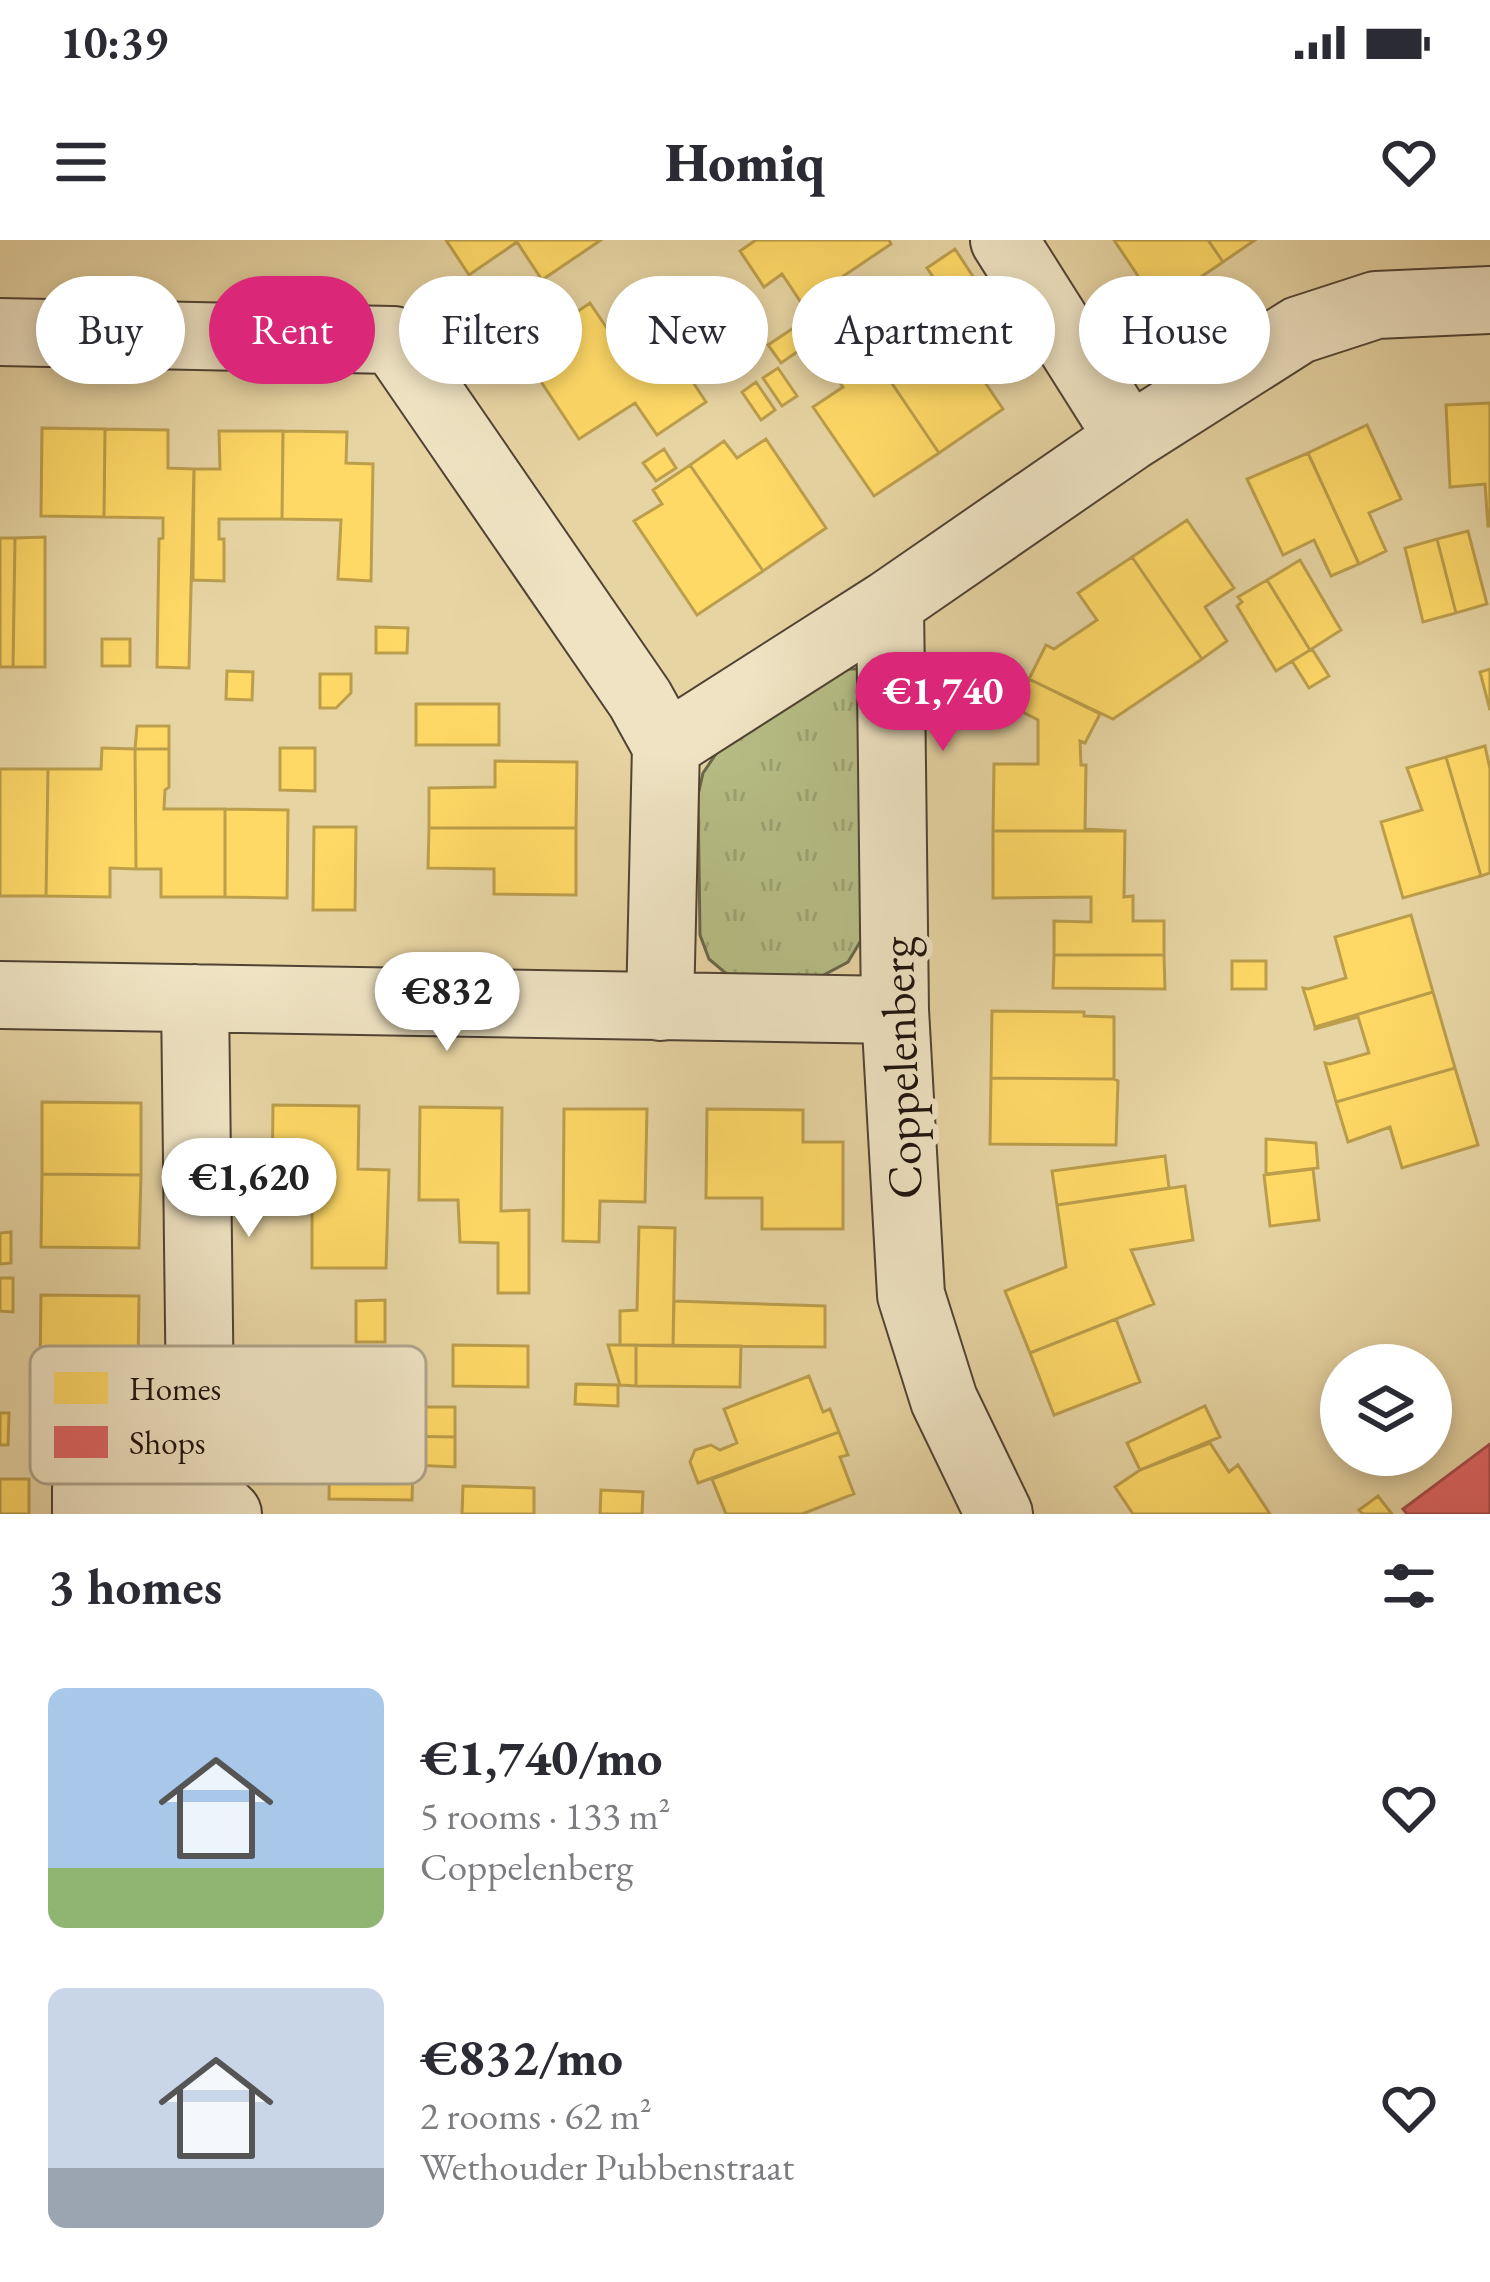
<!DOCTYPE html>
<html lang="en">
<head>
<meta charset="utf-8">
<style>
  body { margin:0; font-family:"EB Garamond",serif; background:#f7f7f7; color:#2b2b33; height:100vh; display:flex; flex-direction:column; font-size:45px; white-space:nowrap }
  * { box-sizing:border-box; margin:0 }
  p { font-size:39px; color:#7c7c81 }
  .icon { flex:none; width:66px; height:66px; fill:none; stroke:currentColor; stroke-width:2; stroke-linecap:round; stroke-linejoin:round }
  .map { position:relative; height:1274px; overflow:hidden }
  .side { display:flex; flex-direction:column; background:#fff; flex:1 }
  .side>* { flex:none }
  .guide { position:absolute; left:36px; top:36px; width:1419px; height:108px; display:flex; gap:24px }
  .fabs { position:absolute; left:1320px; top:1104px; display:grid; gap:24px }
  .fabs a { display:grid; place-items:center; width:132px; height:132px; border-radius:50%; background:#fff; box-shadow:0 6px 18px #0003; font-size:60px }
  .price { position:absolute; translate:-50% -102px; padding:0 27px; border-radius:42px; background:#fff; color:#222; font-size:39px; line-height:78px; filter:drop-shadow(0 3px 6px #0008) }
  .price::after { content:''; position:absolute; left:50%; top:72px; width:36px; height:27px; margin-left:-18px; background:inherit; clip-path:polygon(0 0,100% 0,50% 100%) }
  .price.on { background:#db2777; color:#fff }
  ul { padding:0; list-style:none }
  li { display:flex; align-items:center; gap:36px; height:300px; padding:0 48px }
  li span { display:grid; place-items:center; flex:none; width:336px; height:240px; border-radius:18px; color:#555 }
  li>.icon { margin-inline-start:auto }
  span .icon { width:144px; height:144px; fill:#fffc; stroke-width:1 }
  li b { font-size:51px }
  h2 { display:flex; justify-content:space-between; align-items:center; height:144px; padding:0 48px; font-size:51px }
  .pill { padding:0 42px; border-radius:54px; background:#fff; box-shadow:0 6px 18px #0003; font-size:42px; line-height:108px }
  .pill.on { background:#db2777; color:#fff }
  .status { display:flex; justify-content:space-between; align-items:center; height:84px; padding:0 60px; background:#fff; direction:ltr }
  .status svg { height:33px; fill:currentColor }
  header { display:flex; justify-content:space-between; align-items:center; height:156px; padding:0 48px; background:#fff; font-size:54px; font-weight:800 }
  .map>svg:first-child { display:block }
</style>
</head>
<body>
<div class="status"><b>10:39</b><svg viewBox="0 0 49 12"><path d="M0 12V9h3v3zM5 12V6h3v6zM10 12V3h3v9zM15 12V0h3v12zM26 1h20v11H26zM47 4h2v5h-2z"/></svg></div>
<header><svg class="icon" aria-label="menu" viewBox="0 0 24 24"><path d="M4 6h16M4 12h16M4 18h16"/></svg>Homiq<svg class="icon" aria-label="heart" viewBox="0 0 24 24"><path d="M12 20l-8-8c-3-5 5-10 8-4 3-6 11-1 8 4z"/></svg></header>
<div class="map">
<svg width="1490" height="1274" viewBox="0 0 1490 1274">
  <defs>
    <pattern id="grass-tufts" width="24" height="20" patternUnits="userSpaceOnUse" patternTransform="scale(3)"><rect width="24" height="20" fill="#b6bd85"/><path d="M3 7l-1-3M5 7V3M7 7l1-3M15 17l-1-3M17 17v-4M19 17l1-3" fill="none" stroke="#9ca272"/></pattern>
  </defs>
  <rect width="100%" height="100%" fill="#e7d4a3"/>
  <filter id="stains"><feTurbulence type="fractalNoise" baseFrequency=".00167" numOctaves="4"/><feColorMatrix values="0 0 0 0 .2 0 0 0 0 .09 0 0 0 0 .02 0 0 0 .5 -.17"/></filter>
  <radialGradient id="worn" r=".72"><stop offset=".6" stop-color="#630" stop-opacity="0"/><stop offset="1" stop-color="#630" stop-opacity=".3"/></radialGradient>
  <path fill="url(#grass-tufts)" stroke="#6a684a" stroke-width="3" d="M840,429H858L866,692L848,722L818,738L729,736L709,719L700,695L698,555L703,533L718,511Z"/>
  <path fill="#ffd966" stroke="#bc9e4c" stroke-width="3" d="M446,0H601L542,40L517,2L469,35Z
    M756,0H889L891,4L802,64L782,34L764,47L740,11Z
    M1114,0H1208L1223,22L1158,66Z
    M1208,0H1255L1223,22Z
    M955,9L978,44L951,63L927,28Z
    M590,63L631,124L666,101L706,162L657,195L635,163L579,199L520,110Z
    M902,80L914,98L943,80L1003,169L939,213L866,105Z
    M795,87L807,105L781,123L768,105Z
    M866,105L939,213L874,256L813,167L843,147L830,129Z
    M778,128L797,156L782,166L763,138Z
    M756,142L775,170L761,180L742,152Z
    M1490,163V286H1488L1485,244L1450,247L1446,165Z
    M1367,185L1401,259L1369,273L1386,311L1359,324L1308,213Z
    M42,188L105,189L104,277L41,276Z
    M105,189L168,190V228L194,229L189,428L157,427L159,299L163,298V278L104,277Z
    M219,191H283L282,279H219V299H224V341L193,340L194,229H220Z
    M283,191L347,192L346,223L373,224L371,341L338,339L341,280L282,279Z
    M766,199L826,288L763,331L690,225L724,201L737,218Z
    M664,209L676,228L656,241L643,223Z
    M1308,213L1359,324L1331,336L1314,300L1283,315L1247,239Z
    M690,225L763,331L697,375L634,281L662,264L653,250Z
    M1187,280L1234,348L1205,367L1227,401L1202,419L1132,317Z
    M1468,291L1487,364L1456,373L1437,299Z
    M45,297V427H13L15,298Z
    M0,298H15L13,427H0Z
    M1437,299L1456,373L1423,382L1405,308Z
    M1132,317L1202,419L1113,479L1029,439L1046,405L1054,409L1097,380L1078,353Z
    M1300,320L1341,390L1310,410L1267,340Z
    M1267,340L1310,410L1276,431L1237,366L1242,362L1238,357Z
    M376,387L408,388L407,413H376Z
    M102,399H130V426H102Z
    M1312,409L1329,436L1309,448L1292,421Z
    M1490,429V470L1480,432Z
    M227,431L253,432L252,460L226,459Z
    M320,434H351V453L336,468H320Z
    M1029,439L1100,474L1085,503L1080,501L1081,525H1086L1085,589L1125,591H993L994,524H1038V480L1015,468Z
    M416,464H499V505H416Z
    M137,486H169V509H135Z
    M1485,506L1490,529V633L1481,636L1446,517Z
    M102,508L135,509L136,629L110,628V657L46,656L48,529H101Z
    M280,508H315V551L280,550Z
    M135,509H169V547L165,550L164,569H225V657H161V629H136Z
    M1446,517L1481,636L1403,658L1381,582L1422,570L1407,528Z
    M495,521L577,522L576,588H429V548L495,547Z
    M0,529H48L46,656H0Z
    M225,569L288,570L287,658L225,657Z
    M314,587H356L355,670H313Z
    M429,588H576V655L494,654V629L428,628Z
    M993,591H1125L1124,657L1133,656V681H1164V715H1054V681L1091,682V657L993,658Z
    M1411,675L1433,752L1315,787L1303,748L1308,749L1346,738L1335,697Z
    M1054,715H1164L1165,749L1053,748Z
    M1232,721H1266V749H1232Z
    M1433,752L1455,828L1336,862L1325,823L1330,824L1369,813L1358,777L1315,789V787Z
    M992,771L1084,772V776L1114,777V839L991,838Z
    M1455,828L1478,905L1402,928L1390,887L1348,902L1336,862Z
    M991,838L1114,839L1118,841L1116,905L990,904Z
    M42,862L141,863V935L42,934Z
    M273,865L359,866L358,929L389,930L386,1028H312V942H272Z
    M420,867L502,868L501,971L529,970V1053H498V1003L460,1002L458,960H419Z
    M564,869H647L645,962L600,961L599,1002L563,1001Z
    M707,869L803,870V902H843V989H762V958H706Z
    M1266,899L1316,903L1318,928L1266,934Z
    M1165,916L1169,948L1057,965L1052,931Z
    M1313,929L1319,980L1270,986L1264,935Z
    M42,934L141,935L139,1008L41,1007Z
    M1185,946L1193,1000L1131,1010L1154,1064L1030,1113L1005,1051L1066,1027L1057,965Z
    M639,987L675,988L673,1106L620,1105V1071L637,1070Z
    M11,992V1023L0,1024V993Z
    M0,1038H13V1072L0,1071Z
    M41,1055L139,1056L138,1129H40Z
    M385,1060V1102H356V1061Z
    M674,1061L825,1066V1107L673,1106Z
    M1116,1079L1140,1142L1054,1175L1030,1113Z
    M453,1105L528,1106V1147L453,1146Z
    M608,1105H636V1146L620,1145Z
    M636,1105L741,1106L740,1147L636,1146Z
    M331,1131L414,1133V1167H455V1197L330,1195Z
    M809,1136L823,1172L830,1169L839,1192L698,1243L690,1222L695,1210L711,1205L720,1210L737,1203L724,1169Z
    M576,1144L618,1145V1166L575,1164Z
    M1205,1166L1220,1197L1140,1230L1127,1203Z
    M0,1173H9L8,1205H0Z
    M839,1192L848,1215L840,1217L854,1254L802,1274H726L712,1239Z
    M330,1195L455,1197V1227L413,1225L412,1260L329,1259Z
    M1210,1203L1229,1232L1238,1225L1270,1274H1133L1115,1247L1140,1230Z
    M0,1239H29V1274H0Z
    M463,1246L534,1248V1274H462Z
    M601,1250L643,1252L642,1274H600Z
    M1378,1256L1392,1274H1363L1359,1270Z"/>
  <path fill="#e06666" stroke="#a64d4c" stroke-width="3" d="M1490,1204V1274H1407L1403,1269Z"/>
  <g fill="none" stroke-linecap="round" stroke-linejoin="round">
    <g stroke="#504334" stroke-width="70">
      <path id="minor" d="M1004,0L1129,198
        M0,92L393,100L640,459L666,506L660,767
        M666,506L890,363
        M0,755L895,770
        M195,758L201,1248L228,1274
        M86,1274V1248H201
        M999,1274L944,1160L911,1055L895,770L890,363L1129,198L1299,90L1376,65L1490,60"/>
    </g>
    <use href="#minor" stroke="#efe3c3" stroke-width="66"/>
  </g>
  <g text-anchor="middle" stroke-width="12" stroke-linejoin="round" paint-order="stroke">
    <g font-size="48" fill="#1e130f" stroke="#efe3c3">
      <text transform="translate(900 828) rotate(-92)" y="17">Coppelenberg</text>
    </g>
  </g>
  <rect x="30" y="1106" width="396" height="138" rx="18" fill="#efe3c3" stroke="#b0a58d" stroke-width="3"/>
  <rect x="54" y="1132" width="54" height="32" fill="#ffd966"/>
  <rect x="54" y="1186" width="54" height="32" fill="#e06666"/>
  <g font-size="33" fill="#1e130f">
    <text x="129" y="1160">Homes</text>
    <text x="129" y="1214">Shops</text>
  </g>
  <rect width="100%" height="100%" filter="url(#stains)"/>
  <rect width="100%" height="100%" fill="url(#worn)"/>
</svg>
<div class="fabs">
<a><svg class="icon" aria-label="layers" viewBox="0 0 24 24"><path d="M12 4l9 5-9 5-9-5zM3 14l9 5 9-5"/></svg></a>
</div>
<b class="price on" style="left:943px;top:514px">€1,740</b>
<b class="price" style="left:447px;top:814px">€832</b>
<b class="price" style="left:249px;top:1000px">€1,620</b>
<div class="guide">
<a class="pill">Buy</a>
<a class="pill on">Rent</a>
<a class="pill">Filters</a>
<a class="pill">New</a>
<a class="pill">Apartment</a>
<a class="pill">House</a>
</div>
</div>
<section class="side">
<h2>3 homes<svg class="icon" aria-label="filters" viewBox="0 0 24 24"><path d="M4 7h16M4 17h16"/><circle cx="9" cy="7" r="2"/><circle cx="15" cy="17" r="2"/></svg></h2>
<ul>
<li><span style="background:linear-gradient(#a9c7e8 75%,#8fb573 0)"><svg class="icon" aria-label="home" viewBox="0 0 24 24"><path d="M3 11l9-7 9 7M6 9v11h12V9"/></svg></span><div><b>€1,740/mo</b><p>5 rooms · 133 m²</p><p>Coppelenberg</p></div><svg class="icon" aria-label="heart" viewBox="0 0 24 24"><path d="M12 20l-8-8c-3-5 5-10 8-4 3-6 11-1 8 4z"/></svg></li>
<li><span style="background:linear-gradient(#c9d6e8 75%,#9aa5b1 0)"><svg class="icon" aria-label="home" viewBox="0 0 24 24"><path d="M3 11l9-7 9 7M6 9v11h12V9"/></svg></span><div><b>€832/mo</b><p>2 rooms · 62 m²</p><p>Wethouder Pubbenstraat</p></div><svg class="icon" aria-label="heart" viewBox="0 0 24 24"><path d="M12 20l-8-8c-3-5 5-10 8-4 3-6 11-1 8 4z"/></svg></li>
</ul>
</section>
</body>
</html>
